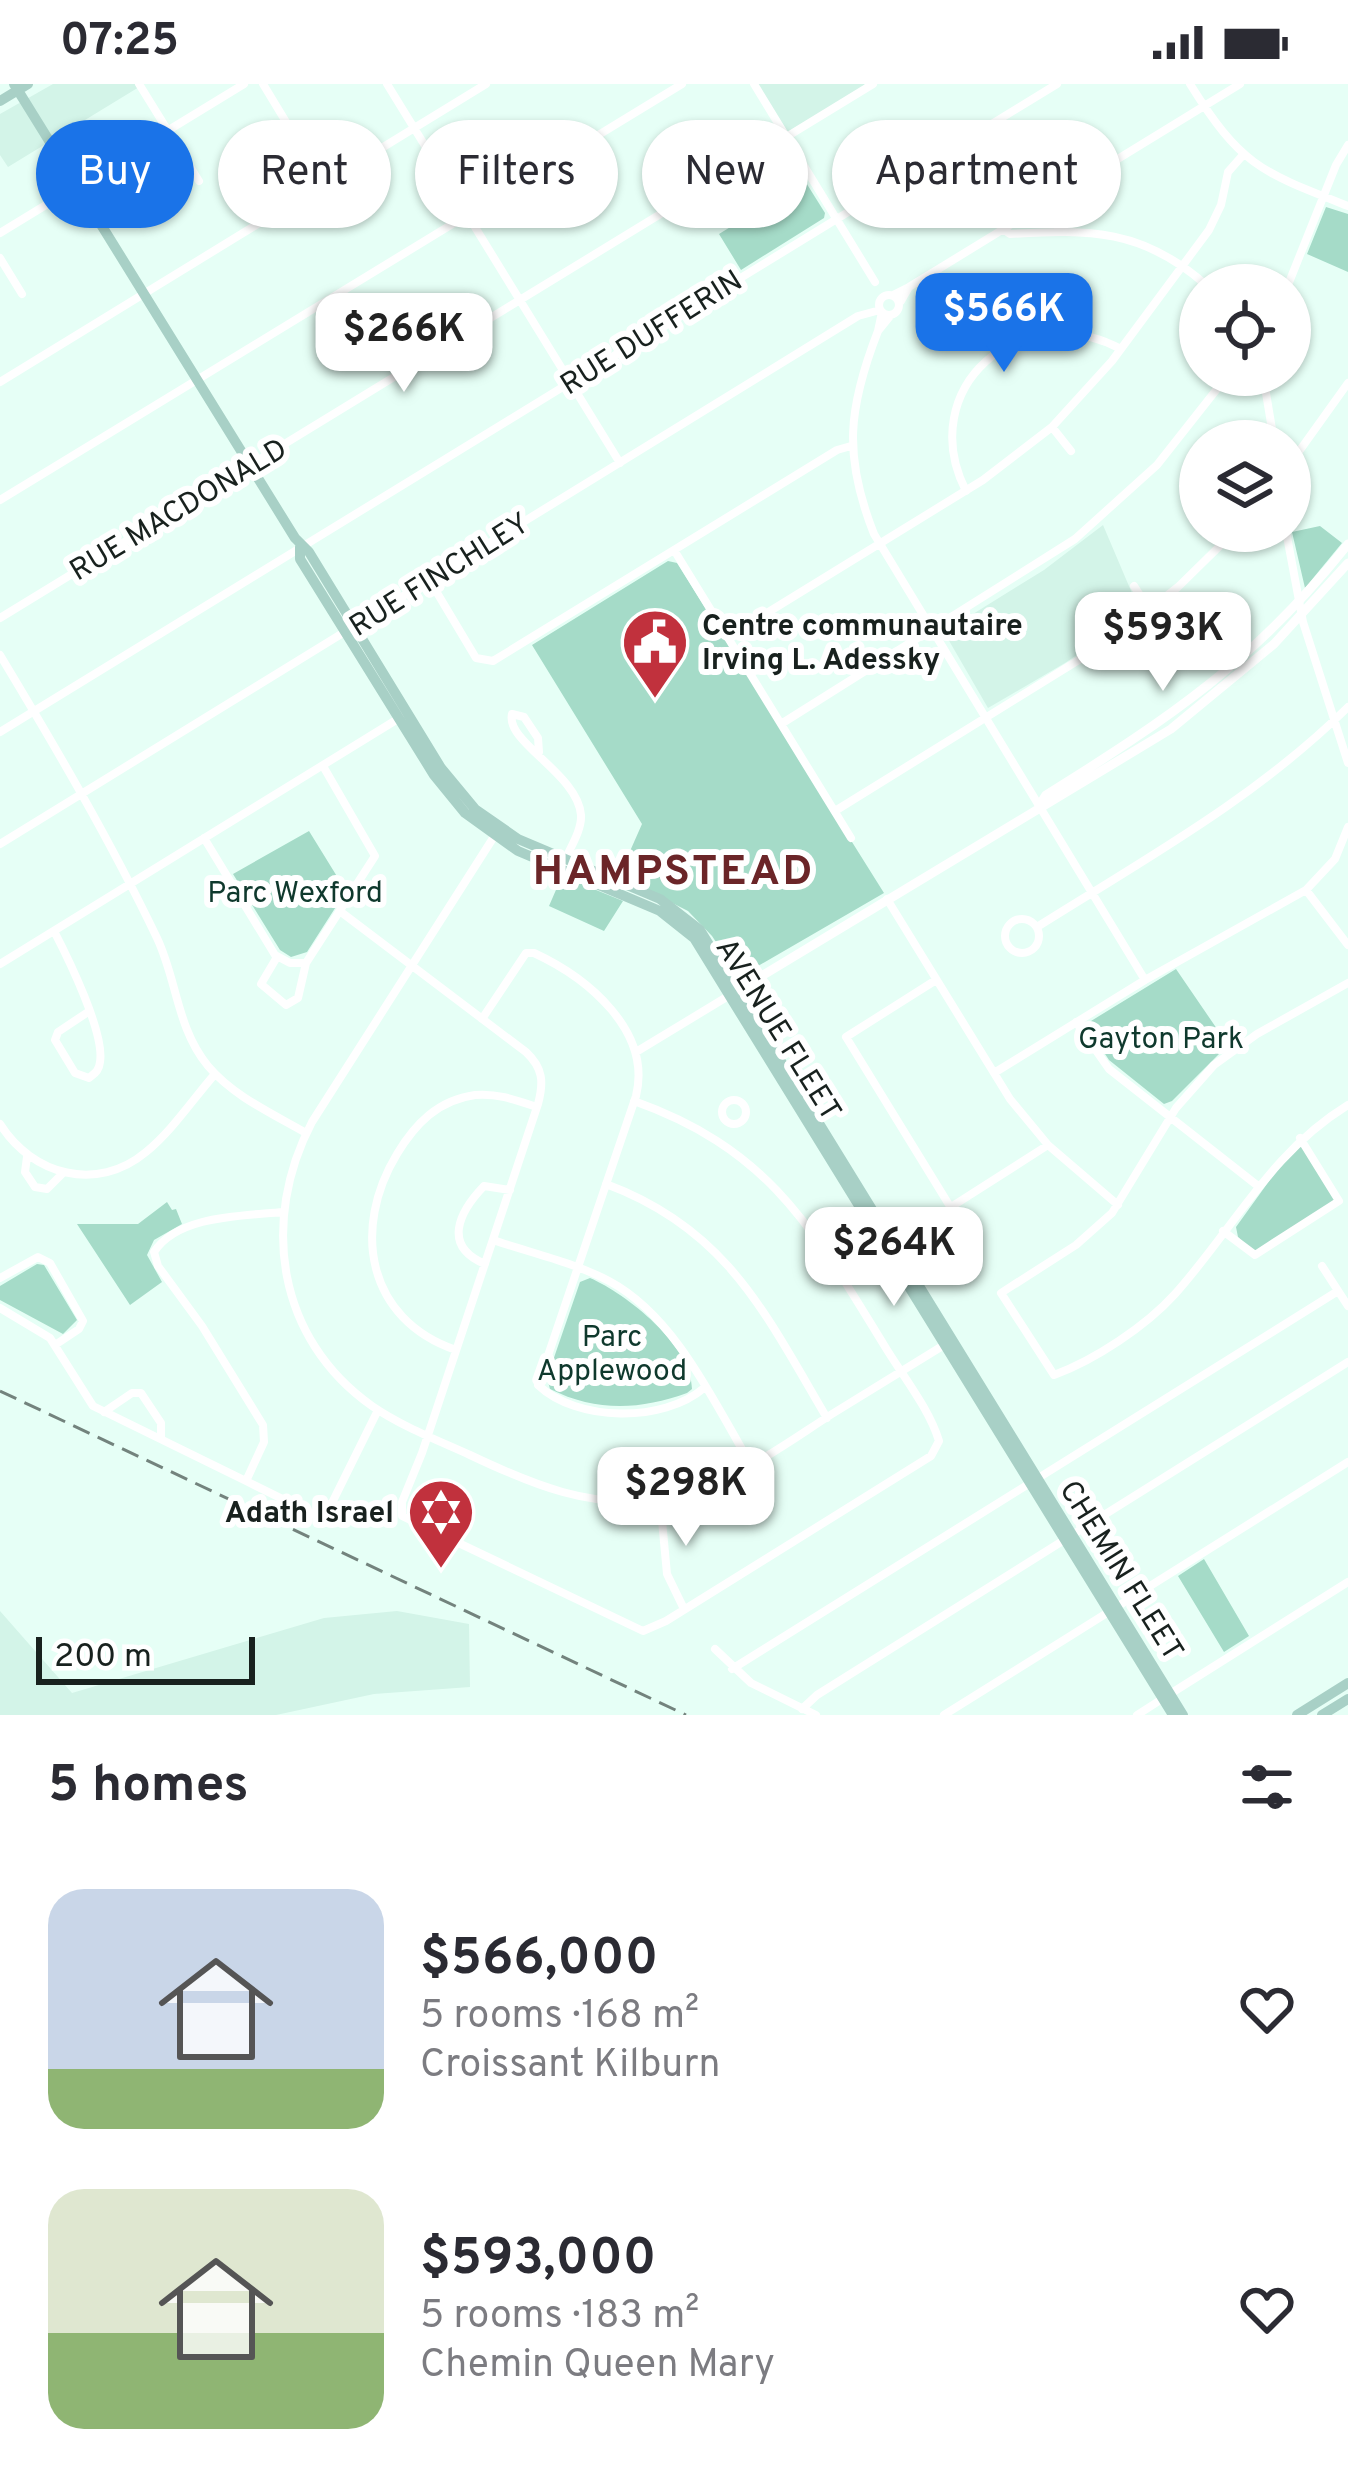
<!DOCTYPE html>
<html lang="en">
<head>
<meta charset="utf-8">
<style>
  body { margin:0; font-family:Overpass,sans-serif; background:#f2f2f3; color:#2b2b33; height:100vh; display:flex; flex-direction:column; font-size:45px; white-space:nowrap }
  * { box-sizing:border-box; margin:0 }
  p { font-size:39px; color:#7c7c81 }
  .icon { flex:none; width:66px; height:66px; fill:none; stroke:currentColor; stroke-width:2; stroke-linecap:round; stroke-linejoin:round }
  .map { position:relative; height:1631px; overflow:hidden }
  .panel { display:flex; flex-direction:column; background:#fff; flex:1 }
  .panel>* { flex:none }
  .banner { position:absolute; left:36px; top:36px; width:1278px; height:108px; display:flex; gap:24px }
  .fabs { position:absolute; left:1179px; top:180px; display:grid; gap:24px }
  .fabs a { display:grid; place-items:center; width:132px; height:132px; border-radius:50%; background:#fff; box-shadow:0 3px 9px #0004; font-size:60px }
  .scale { position:absolute; left:36px; bottom:30px; width:219px; box-sizing:border-box; padding-left:12px; border:6px solid #18211e; border-top:0; font-size:33px; line-height:42px; white-space:nowrap; color:#18211e; -webkit-text-stroke:9px #fff; paint-order:stroke }
  .price { position:absolute; translate:-50% -102px; padding:0 27px; border-radius:24px; background:#fff; color:#222; font-size:39px; line-height:78px; filter:drop-shadow(0 3px 6px #0008) }
  .price::after { content:''; position:absolute; left:50%; top:72px; width:36px; height:27px; margin-left:-18px; background:inherit; clip-path:polygon(0 0,100% 0,50% 100%) }
  .price.on { background:#1a73e8; color:#fff }
  ul { padding:0; list-style:none }
  li { display:flex; align-items:center; gap:36px; height:300px; padding:0 48px }
  li span { display:grid; place-items:center; flex:none; width:336px; height:240px; border-radius:36px; color:#555 }
  li>.icon { margin-inline-start:auto }
  span .icon { width:144px; height:144px; fill:#fffc; stroke-width:1 }
  li b { font-size:51px }
  h2 { display:flex; justify-content:space-between; align-items:center; height:144px; padding:0 48px; font-size:51px }
  .chip { padding:0 42px; border-radius:54px; background:#fff; box-shadow:0 3px 9px #0004; font-size:42px; line-height:108px }
  .chip.on { background:#1a73e8; color:#fff }
  .status { display:flex; justify-content:space-between; align-items:center; height:84px; padding:0 60px; background:#fff; direction:ltr }
  .status svg { height:33px; fill:currentColor }
  .map>svg:first-child { display:block }
</style>
</head>
<body>
<div class="status"><b>07:25</b><svg viewBox="0 0 49 12"><path d="M0 12V9h3v3zM5 12V6h3v6zM10 12V3h3v9zM15 12V0h3v12zM26 1h20v11H26zM47 4h2v5h-2z"/></svg></div>
<div class="map">
<svg width="1348" height="1631" viewBox="0 0 1348 1631">
  <rect width="100%" height="100%" fill="#e6fff6"/>
  <path fill="#d3f4e8" d="M53,0H144L8,83L0,71V30Z
    M754,0H864L867,4L786,53Z
    M1103,441L1140,528L1065,579L988,624L944,548L1044,486Z
    M0,1527L72,1609L324,1534L397,1527L469,1540L470,1603L374,1610L276,1631H0Z"/>
  <path fill="#a5dbc8" d="M805,97L825,129L824,134L741,186L719,150Z
    M1326,123L1348,130V188L1307,170Z
    M1320,442L1342,459L1305,504L1292,448Z
    M668,477L677,479L884,809L739,893L712,852L688,827L619,792L642,740L532,561Z
    M309,747L346,807L307,868L291,873L280,866L233,790Z
    M562,792L623,817L604,847L549,822Z
    M1176,885L1228,961L1172,1017L1164,1020L1109,976L1088,944L1091,937Z
    M1300,1054L1339,1117L1255,1171L1238,1153L1236,1143Z
    M167,1118L172,1126L176,1125L182,1140L154,1156L147,1171L162,1198L130,1221L77,1140H138Z
    M37,1180L44,1181L77,1236L63,1250L0,1216V1202Z
    M590,1194C627,1210 692,1262 692,1305L687,1309C640,1326 596,1328 550,1305L547,1294L580,1198Z
    M1204,1475L1249,1552L1224,1568L1178,1492Z"/>
  <g fill="none" stroke-linecap="round" stroke-linejoin="round">
    <path stroke="#fff" stroke-width="8" d="M139,0L199,97
      M263,0L297,56
      M387,0L620,379
      M754,0L875,198
      M1190,0C1241,82 1261,88 1348,122
      M1056,112L1058,145
      M1004,146L1010,150C1089,145 1143,145 1206,201
      M0,149L244,0
      M0,174L22,210
      M1288,201L1336,81L1348,61
      M909,203L1240,0
      M879 221a10 10 0 1 1 20 0a10 10 0 1 1-20 0Z
      M893,211L909,203L901,217
      M882,228L878,247L891,231
      M878,247C848,324 843,372 874,450L1145,896
      M1263,291L1274,357
      M0,298L486,0
      M1052,343L1071,367
      M1290,380L1348,299
      M966,407C914,305 1019,211 1121,265
      M0,416L682,0
      M1286,447L1303,538L1348,679
      M674,466L851,754
      M430,497L476,574L493,577L837,366L851,362
      M1134,502L1150,527
      M0,534L873,0
      M728,553L983,396L1052,343L1112,277L1209,146L1221,121L1228,88L1243,71
      M0,571C56,664 110,756 157,854C177,896 177,945 208,982C233,1012 273,1030 306,1049
      M781,640L1075,455L1157,381L1228,291
      M0,648L1057,0
      M539,668L538,654L524,633L512,630C505,658 578,690 581,731C582,746 570,764 564,778
      M835,727L1111,556L1178,503L1235,447
      M495,751L312,1038C260,1137 277,1255 372,1322C401,1342 437,1356 470,1371C531,1400 592,1426 662,1415C726,1405 779,1364 832,1330C871,1306 910,1282 949,1258
      M204,754L275,871L290,879H306L375,772L323,682
      M0,760L858,232L880,226
      M1306,806L1348,861
      M887,815L1010,1015L1048,1061L1118,1121
      M341,828L526,968C543,984 544,998 538,1020L422,1369L402,1418V1432L643,1547L666,1537L931,1372L939,1357C929,1324 902,1291 884,1261C812,1144 771,1066 634,1017
      M1005 852a17 17 0 1 1 34 0a17 17 0 1 1-34 0Z
      M1037,843C1145,775 1256,714 1348,623
      M54,847C68,874 105,949 100,978C99,987 95,989 89,994L75,989L55,956L58,948L88,928
      M277,873L261,900L286,921L298,914L306,879
      M0,880L401,633
      M936,896L846,953L951,1124
      M1348,899L1257,950L1214,981L1176,1024L1112,1129L1076,1161L1001,1209L1054,1291C1095,1276 1146,1242 1175,1210C1234,1144 1271,1068 1348,1021
      M482,935L526,869H534C588,894 652,947 636,1012L538,1301C577,1338 663,1339 704,1304
      M1076,938L1109,985L1258,1102
      M636,968L730,911
      M994,989L1145,896L1306,806L1335,775L1348,743
      M722 1028a12 12 0 1 1 24 0a12 12 0 1 1-24 0Z
      M0,1040C32,1091 97,1109 146,1068C172,1047 193,1015 215,990
      M27,1073L25,1088L35,1103L47,1105L63,1089
      M606,1100C727,1145 765,1229 827,1334
      M283,1128C243,1132 178,1131 154,1168L158,1182L202,1242L263,1341L264,1358L246,1397L315,1431H326L378,1326
      M1223,1147L1255,1171L1339,1117L1300,1054
      M493,1156C531,1169 573,1178 609,1197C675,1232 714,1318 751,1381
      M893,1160L1048,1061
      M485,1180C442,1162 459,1128 484,1102L510,1106
      M1322,1182L1348,1222
      M0,1194L38,1173L50,1179L83,1237L79,1245L55,1261
      M0,1224L50,1254L93,1322L246,1397
      M456,1266C366,1235 352,1144 397,1070C415,1040 438,1016 475,1011C497,1009 516,1016 537,1023
      M104,1328L132,1309H141L161,1339V1355
      M660,1415L667,1490L684,1525
      M715,1565L751,1599L816,1631
      M732,1585L1338,1207
      M1170,1610L1348,1498
      M802,1625L817,1611L1348,1278
      M944,1631L1348,1378
      M1137,1631L1162,1615"/>
    <path stroke="#fff" stroke-width="9" d="M1039,722L1046,711C1170,634 1256,576 1348,460
      M735,908L1171,645L1274,560L1348,479"/>
    <path stroke="#a8d0c6" stroke-width="10" d="M14,0L295,454L309,468L441,684L475,725L518,755L660,815L700,846L1183,1631
      M0,17L28,0
      M300,463V475L434,691L465,729L518,767L660,827L694,854L1173,1631
      M1297,1631L1348,1599
      M1322,1631L1348,1615"/>
    <path stroke="#73837d" stroke-width="3" stroke-dasharray="18 9" stroke-linecap="butt" d="M0,1307L686,1631"/>
  </g>
  <defs>
    <g id="civic-pin" transform="scale(3.45)"><path d="M0 17L-7.5 6A9.5 9.5 0 1 1 7.5 6Z" fill="#c1313d" stroke="#fff"/><path d="M-.6-6.5H3V-4.5H.6V-3L4-1V1h2V6H-6V1h2V-1L-.6-3ZM-1.2 2.5V6h2.4V2.5Z" fill="#fff"/></g>
    <g id="synagogue-pin" transform="scale(3.45)"><path d="M0 17L-7.5 6A9.5 9.5 0 1 1 7.5 6Z" fill="#c1313d" stroke="#fff"/><path d="M0-6.5L5.6 3.2H-5.6ZM0 6.5L5.6-3.2H-5.6Z" fill="#fff"/></g>
  </defs>
  <g fill-rule="evenodd">
    <use href="#civic-pin" x="655" y="558"/>
    <use href="#synagogue-pin" x="441" y="1428"/>
  </g>
  <g text-anchor="middle" stroke-width="12" stroke-linejoin="round" paint-order="stroke">
    <g font-size="30" fill="#18211e" stroke="#fff">
      <text transform="translate(651 248) rotate(-32)" y="10">RUE DUFFERIN</text>
      <text transform="translate(178 425) rotate(-31)" y="10">RUE MACDONALD</text>
      <text transform="translate(439 490) rotate(-32)" y="10">RUE FINCHLEY</text>
      <text transform="translate(779 945) rotate(58)" y="10">AVENUE FLEET</text>
      <text transform="translate(1122 1486) rotate(58)" y="10">CHEMIN FLEET</text>
    </g>
    <g font-size="30" font-weight="bold" fill="#18211e" stroke="#fff" text-anchor="start">
      <text x="702" y="551">Centre communautaire<tspan x="702" dy="34">Irving L. Adessky</tspan></text>
      <text x="394" y="1438" text-anchor="end">Adath Israel</text>
    </g>
    <g font-size="30" fill="#0f392d" stroke="#fff">
      <text x="295" y="818">Parc Wexford</text>
      <text x="1161" y="964">Gayton Park</text>
      <text x="612" y="1262">Parc<tspan x="612" dy="34">Applewood</tspan></text>
    </g>
    <g font-size="42" font-weight="bold" letter-spacing="3" fill="#6b2528" stroke="#fff">
      <text x="674" y="800">HAMPSTEAD</text>
    </g>
  </g>
</svg>
<div class="fabs">
<a><svg class="icon" aria-label="locate" viewBox="0 0 24 24"><circle cx="12" cy="12" r="6"/><path d="M12 2v4M12 18v4M2 12h4M18 12h4"/></svg></a>
<a><svg class="icon" aria-label="layers" viewBox="0 0 24 24"><path d="M12 4l9 5-9 5-9-5zM3 14l9 5 9-5"/></svg></a>
</div>
<div class="scale">200 m</div>
<b class="price on" style="left:1004px;top:291px">$566K</b>
<b class="price" style="left:404px;top:311px">$266K</b>
<b class="price" style="left:1163px;top:610px">$593K</b>
<b class="price" style="left:894px;top:1225px">$264K</b>
<b class="price" style="left:686px;top:1465px">$298K</b>
<div class="banner">
<a class="chip on">Buy</a>
<a class="chip">Rent</a>
<a class="chip">Filters</a>
<a class="chip">New</a>
<a class="chip">Apartment</a>
</div>
</div>
<section class="panel">
<h2>5 homes<svg class="icon" aria-label="filters" viewBox="0 0 24 24"><path d="M4 7h16M4 17h16"/><circle cx="9" cy="7" r="2"/><circle cx="15" cy="17" r="2"/></svg></h2>
<ul>
<li><span style="background:linear-gradient(#c9d6e8 75%,#8fb573 0)"><svg class="icon" aria-label="home" viewBox="0 0 24 24"><path d="M3 11l9-7 9 7M6 9v11h12V9"/></svg></span><div><b>$566,000</b><p>5 rooms · 168 m²</p><p>Croissant Kilburn</p></div><svg class="icon" aria-label="heart" viewBox="0 0 24 24"><path d="M12 20l-8-8c-3-5 5-10 8-4 3-6 11-1 8 4z"/></svg></li>
<li><span style="background:linear-gradient(#dfe7d0 60%,#8fb573 0)"><svg class="icon" aria-label="home" viewBox="0 0 24 24"><path d="M3 11l9-7 9 7M6 9v11h12V9"/></svg></span><div><b>$593,000</b><p>5 rooms · 183 m²</p><p>Chemin Queen Mary</p></div><svg class="icon" aria-label="heart" viewBox="0 0 24 24"><path d="M12 20l-8-8c-3-5 5-10 8-4 3-6 11-1 8 4z"/></svg></li>
</ul>
</section>
</body>
</html>
